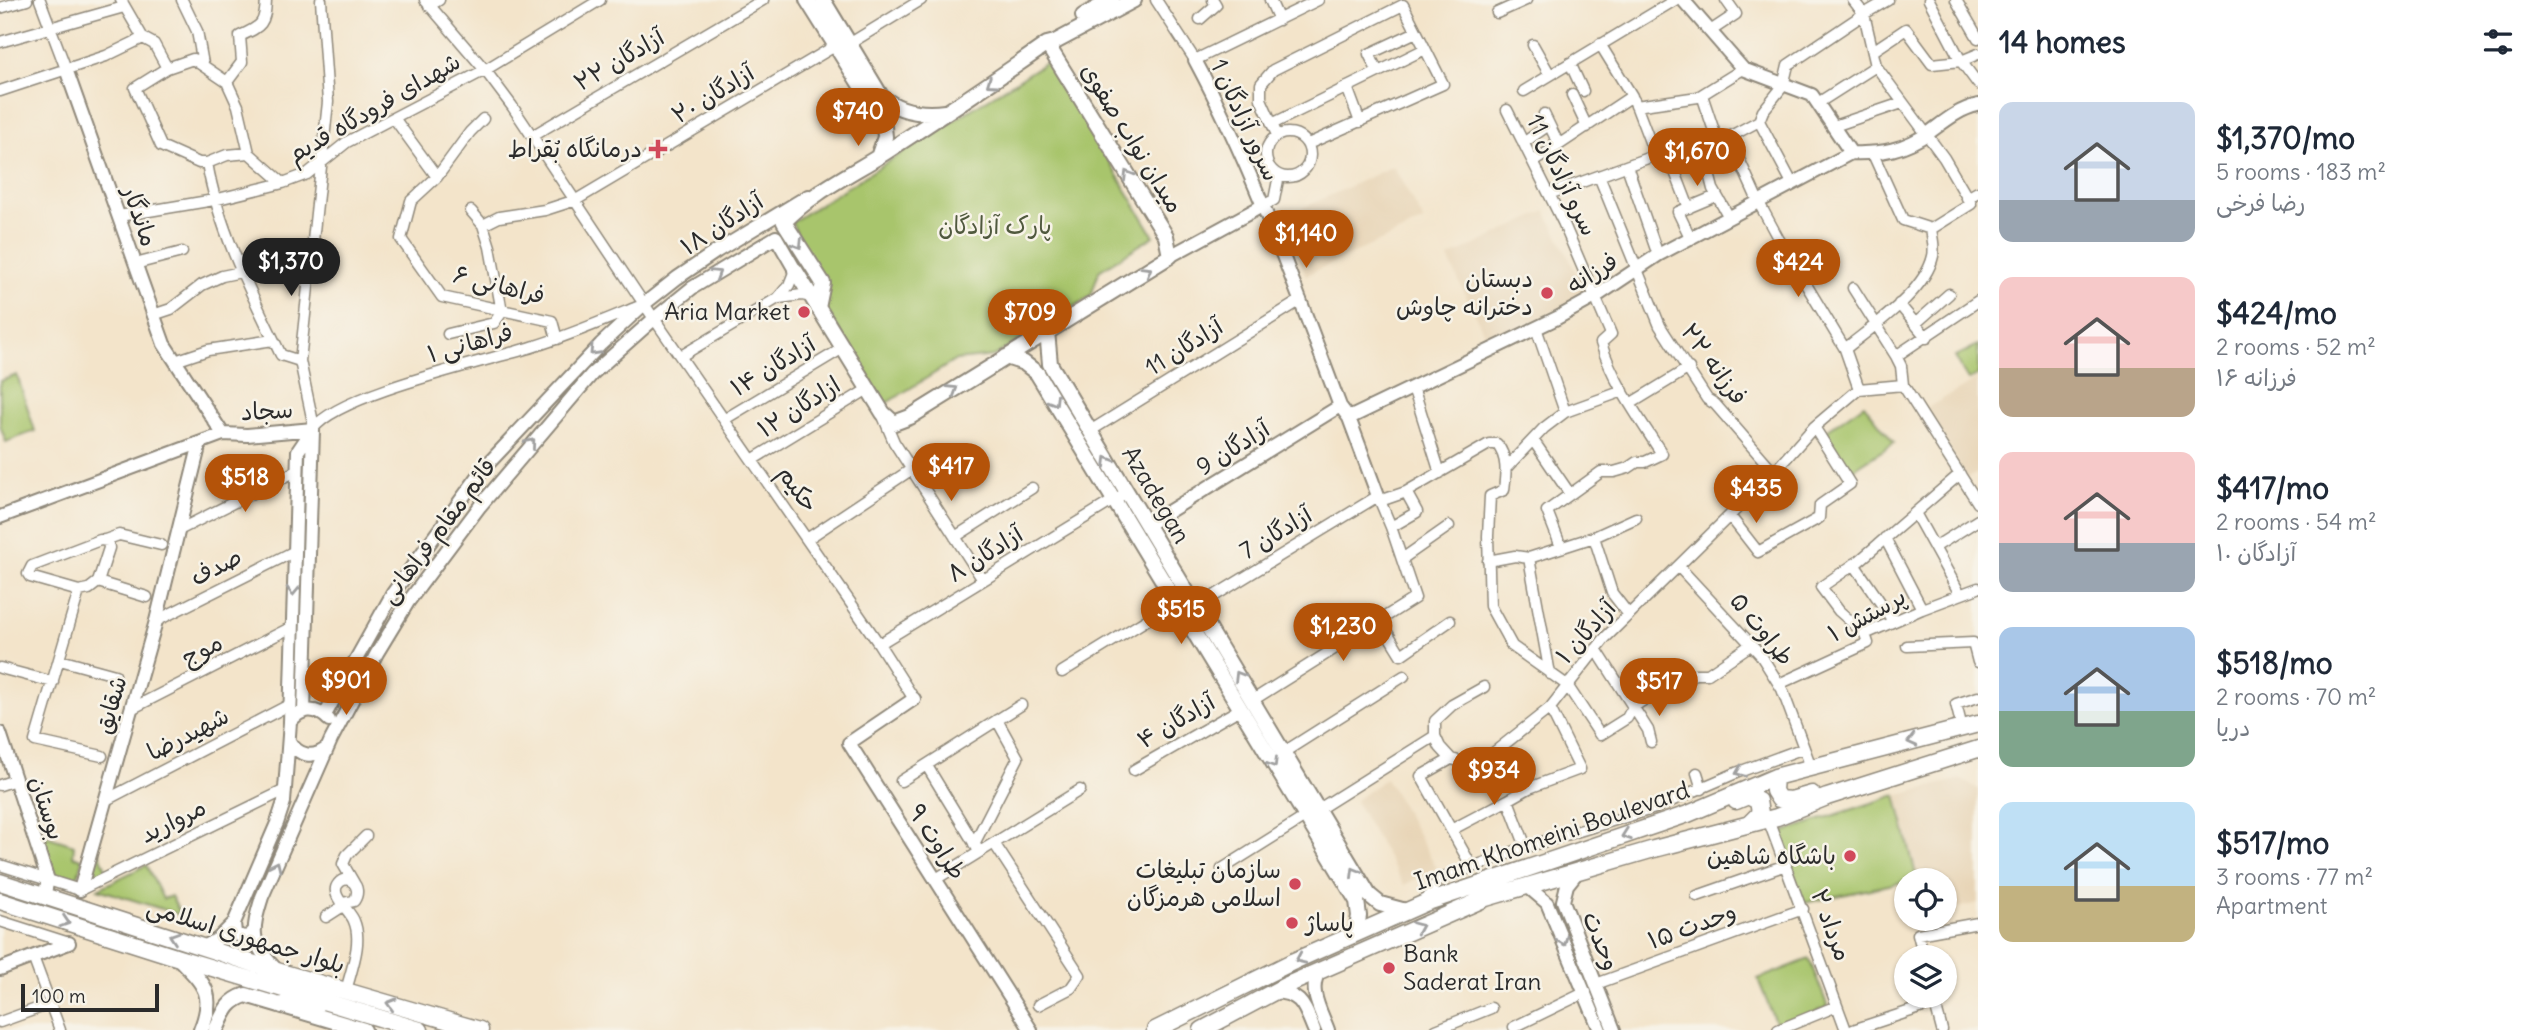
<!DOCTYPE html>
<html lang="en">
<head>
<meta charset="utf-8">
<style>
  body { margin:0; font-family:Delius,"Playpen Sans Arabic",sans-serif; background:#f6f6f7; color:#1f2937; height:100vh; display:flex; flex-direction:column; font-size:26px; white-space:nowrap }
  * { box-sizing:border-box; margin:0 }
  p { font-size:23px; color:#747a83 }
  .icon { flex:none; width:38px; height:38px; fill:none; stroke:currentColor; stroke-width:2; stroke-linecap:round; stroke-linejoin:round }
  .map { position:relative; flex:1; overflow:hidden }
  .details { display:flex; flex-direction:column; background:#fff; width:560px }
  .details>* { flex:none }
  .fabs { position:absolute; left:1894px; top:868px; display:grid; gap:14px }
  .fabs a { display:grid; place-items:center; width:63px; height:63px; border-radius:50%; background:#fff; box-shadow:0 2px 5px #0004; font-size:35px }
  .scale { position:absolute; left:21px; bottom:18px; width:138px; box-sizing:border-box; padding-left:7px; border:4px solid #2b2b2b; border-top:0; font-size:19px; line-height:24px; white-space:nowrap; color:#2b2b2b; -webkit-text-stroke:5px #f7f3e8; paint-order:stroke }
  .price { position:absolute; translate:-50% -60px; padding:0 16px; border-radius:24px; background:#b45309; color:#fff; font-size:23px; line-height:46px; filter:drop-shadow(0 2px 4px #0008) }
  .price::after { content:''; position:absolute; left:50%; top:42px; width:21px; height:16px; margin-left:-10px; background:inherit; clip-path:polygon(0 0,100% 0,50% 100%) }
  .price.selected { background:#222; color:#fff }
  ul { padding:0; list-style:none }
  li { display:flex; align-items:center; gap:21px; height:175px; padding:0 21px }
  li span { display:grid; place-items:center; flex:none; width:196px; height:140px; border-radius:14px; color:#555 }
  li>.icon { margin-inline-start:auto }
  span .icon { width:84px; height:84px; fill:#fffc; stroke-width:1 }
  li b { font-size:30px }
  h2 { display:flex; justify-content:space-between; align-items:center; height:84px; padding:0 21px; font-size:30px }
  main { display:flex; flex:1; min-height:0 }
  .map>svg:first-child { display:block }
</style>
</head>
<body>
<main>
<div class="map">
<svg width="1978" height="1030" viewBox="0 0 1978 1030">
  <rect width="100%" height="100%" fill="#f7f3e8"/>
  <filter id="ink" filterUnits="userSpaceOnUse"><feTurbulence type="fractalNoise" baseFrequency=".0143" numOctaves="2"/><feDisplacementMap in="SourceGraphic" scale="14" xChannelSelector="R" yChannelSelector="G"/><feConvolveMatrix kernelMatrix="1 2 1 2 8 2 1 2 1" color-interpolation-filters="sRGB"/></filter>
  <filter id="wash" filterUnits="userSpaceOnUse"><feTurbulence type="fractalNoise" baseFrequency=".00686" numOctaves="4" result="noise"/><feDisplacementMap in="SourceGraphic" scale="28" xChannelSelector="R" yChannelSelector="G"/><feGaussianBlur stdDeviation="1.57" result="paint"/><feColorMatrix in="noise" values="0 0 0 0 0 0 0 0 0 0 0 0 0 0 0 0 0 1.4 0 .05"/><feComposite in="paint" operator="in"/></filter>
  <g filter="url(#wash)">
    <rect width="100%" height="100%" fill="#f3e4ca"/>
    <path fill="#e8d5b7" d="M1393,166L1424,221L1306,275L1282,218Z
      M1546,211L1587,295L1488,342L1448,258Z
      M1978,379V473L1967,478L1927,408Z
      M1386,778L1437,868L1404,885L1355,801Z
      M1960,779L1978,789V903L1944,911V880H1918L1896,796Z"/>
    <path fill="#a8c56c" stroke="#6a784c" stroke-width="2" d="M1048,61L1154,236L1099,271L1091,296L994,356L956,360L885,404L825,308L792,222Z
      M1978,345V375L1968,380L1955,357Z
      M17,375L35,431L6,442L0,425V381Z
      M1864,404L1894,443L1849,472L1824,432Z
      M1896,795L1917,879L1804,903L1780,833Z
      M46,836L74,845L73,856L82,859L76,884L53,876L42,846Z
      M99,851L107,872L88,881Z
      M146,865L163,899L171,896L181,915L98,889Z
      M1809,959L1828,1007L1777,1027L1758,979Z"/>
  </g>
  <g filter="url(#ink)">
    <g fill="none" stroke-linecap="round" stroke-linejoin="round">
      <g stroke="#8f887a" stroke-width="13">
        <path id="minor" d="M40,0L66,69
          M121,0L143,38
          M182,0L197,31L203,64
          M425,0L485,70L512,106L644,304L879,644L914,699
          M1156,0L1195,60L1318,0
          M1270,0L1279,20
          M1853,0L1864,14L1876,66L1944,158L1971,204L1931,229
          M1929,0L1961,61L1978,84
          M1956,0L1978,38
          M429,6L439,0
          M0,8L27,0
          M1497,13L1526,0
          M1200,19L1216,5L1213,0
          M1712,30L1736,14L1726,0
          M0,42L124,7
          M849,44L921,0
          M1533,45L1550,75
          M1873,51L1906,29L1932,64L1961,61L1978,54
          M1570,63L1583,91
          M167,68L135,88L161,146L199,163H207L227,155L249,153L238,106L227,82
          M1378,72L1369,54L1416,32
          M1347,87L1360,122
          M0,91L106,56L143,38L154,44L167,68L193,59L227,82L242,62L240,36C262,26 265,24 266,0
          M1524,91L1675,0
          M1572,95L1587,127
          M1702,95L1717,140
          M1634,100L1655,155
          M1818,103L1876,66
          M1636,106L1698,97L1743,69
          M1507,110L1563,222L1611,334L1601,343C1613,383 1640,419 1662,454L1645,462H1637L1628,468L1614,472H1601L1547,511L1561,547
          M1544,114L1559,145
          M394,118L437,177
          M483,119L470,132L437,177L411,201L401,239L442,297L552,321L557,339
          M1272,124L1425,49
          M1834,126L1902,103
          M1266 155a22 22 0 1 1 44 0a22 22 0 1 1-44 0Z
          M1277,135L1261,99V84L1273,70L1403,5L1443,84L1308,144
          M532,136L763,0
          M1729,137L1758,201L1778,238L1845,349L1859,389
          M1523,143L1549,125
          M1701,143L1713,189L1729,217
          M1667,151L1689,208
          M249,153L283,183
          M1533,162L1632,96L1600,44
          M207,163C219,231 251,293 281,355L300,361
          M1627,166L1658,255
          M1599,176L1660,326L1707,399L1715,404L1774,472
          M1792,183L1759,121L1763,111L1783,86L1788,65L1864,14L1888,0
          M1549,194L1667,151L1729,137L1759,121
          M1967,198L1978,192
          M1262,206L1274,200L1279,175
          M471,211L483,225
          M119,216L214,200L283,183L307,174L347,142L485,70L600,0
          M1691,239L1678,212L1716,196
          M135,264L182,252
          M1853,288L1896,356L1901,366L1903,385
          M779,298L802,295L812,297
          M1899,304L1927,338
          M153,315L171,309L202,285L222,276L241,272L279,270L309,264
          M1915,324L1949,294
          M1536,328L1565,412
          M448,334L494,323L502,312L490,247L483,225L499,217L545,210L576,200L835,46
          M1845,349C1873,326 1925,292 1933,256C1935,248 1932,237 1931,229L1903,220L1873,154
          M681,356L778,298L789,285L795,270
          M1896,356L1978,301
          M175,361L208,350L273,340
          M1413,387L1440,473
          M1859,389L1903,385L1978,503
          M1630,404L1689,368
          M883,416L894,442L983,580
          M725,419L843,348
          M314,427L300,361L328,102L321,0
          M313,429C337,394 487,361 532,347C568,336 603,321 637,307
          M1090,431L1301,300
          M1533,440L1570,494
          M752,460L868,389
          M1506,468L1544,428L1565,412L1623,391
          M1380,501L1406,492L1489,444H1497C1508,458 1506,473 1504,490L1490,496L1488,536L1490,606L1512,646L1567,685L1600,735L1627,718L1633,707L1665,686L1695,674H1708L1752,644
          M1915,513L1960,594
          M1730,516L1758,552L1819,518L1820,505L1850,484L1814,427
          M1391,527L1417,512L1406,492
          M179,530L298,470
          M955,537L1032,488
          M1594,537L1636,518
          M1885,538L1922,609
          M807,539L912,469
          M100,540L108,541L109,548L98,582L89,589L79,591L30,577L28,574L32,566Z
          M105,540L119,535L161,545
          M1935,547L1978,520
          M1529,558L1550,674
          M1402,559L1449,526
          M1488,561L1515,556L1529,558L1594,537L1612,593L1629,615
          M1854,564L1893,621
          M1679,567L1760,654L1782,689L1811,767
          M98,582L147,597
          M79,591L35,741L102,756
          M1196,607L1378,496L1391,527L1415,598L1253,700
          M156,621L295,551
          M1380,621L1401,655L1450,621
          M1865,634L1839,611L1821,587L1859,561L1960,474
          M879,644L1127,492
          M1907,646L1973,643L1978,662
          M1596,649L1648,730L1651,742
          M60,660L115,675
          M0,668L53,682
          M1062,672L1179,600
          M1779,684L1868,643L1865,634L1922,609L1978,588
          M131,709L292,627
          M1962,728L1956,704L1978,697
          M1435,736V721L1452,705L1484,687
          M1284,752L1404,676
          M1451,759L1421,776L1472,867
          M927,766L977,848
          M1134,770L1240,709
          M1697,773L1702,789
          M901,781L1021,705
          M0,785L15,780
          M106,800L289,705
          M1319,809L1435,736L1440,747L1451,759L1463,762H1478L1492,754L1550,708L1605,638L1774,472L1814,427L1859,389
          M1768,819L1846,1030
          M1451,830L1508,800
          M994,843L1080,975L1071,988L1038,1005
          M974,844L1018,758L997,720
          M1526,847L1508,800L1529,788L1580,769L1550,708
          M0,865L80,890L285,790
          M1222,869L1305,817
          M936,879L1080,790
          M354,883L343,864L347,855L366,836
          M1697,896L1786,865
          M343,903L354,901C364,886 347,872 338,884C329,895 350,910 354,921C363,942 351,970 346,991
          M1425,903L1438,880L1526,847L1655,808L1736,773L1804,748
          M326,917L340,908L341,902
          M0,921L69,943
          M33,957L60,1030
          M1924,957L1918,934L1978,923
          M1596,984L1803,909
          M1933,996L1942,1030
          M0,1022L50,1004
          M1514,1027L1586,992
          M1436,1030L1491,1008
          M1778,1030L1837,1006
          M1853,1030L1935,1003"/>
      </g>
      <g stroke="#8f887a" stroke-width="16">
        <path id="tertiary" d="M1683,0L1743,69L1812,95L1851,153
          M1195,60C1254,170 1296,290 1340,406L1349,418L1378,496
          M66,69L164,344L223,434
          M1851,153C1882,154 1904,150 1930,132C1945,121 1959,109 1978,105
          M1170,256L1262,206
          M1349,418L1557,318L1595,297L1658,255L1851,153
          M0,517L223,434L247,435L313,429
          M1147,525L1340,406
          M914,699L849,743L1031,1030
          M304,711L313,430
          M325,715L393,593L485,467L601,344L644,304L677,278L717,251L808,196
          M290,722L298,451L313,429
          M0,733L48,880L44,896
          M289,741C299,757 314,759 328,747
          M1579,870L1567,885L1563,901L1614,1030
          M1527,886L1547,903L1600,1030
          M80,890L156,621L200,443
          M234,923L235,933L242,937L249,936L254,931
          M204,947L218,939L234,923L277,823L284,802L290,722C301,708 316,706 329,720
          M0,969L69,943
          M277,970C250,943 251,932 262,897L331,740L377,653L408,602L480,506L592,374L655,318L692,288L776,237L795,270
          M1321,970C1306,987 1321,1011 1328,1030
          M1273,992C1302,993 1304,1006 1314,1030"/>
      </g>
      <g stroke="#8f887a" stroke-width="18">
        <path id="secondary" d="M807,0L871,102L884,127L885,137L878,157
          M823,0L881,96C899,112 921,115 945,112
          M1083,16L1112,0
          M795,270L883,413L894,423L910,417L1170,256L1166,236L1047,44
          M818,308L823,283L784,222C814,191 850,175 886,152C940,117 994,81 1047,44L1055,42L1134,0
          M1047,331L1050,364L1369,895L1380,904L1406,911
          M1006,357L1024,363L1037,373L1357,901L1359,916L1356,933
          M179,958C204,984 216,993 201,1030
          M216,1030C224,1013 227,1001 246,995L364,1030"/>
      </g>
      <g stroke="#8f887a" stroke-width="19">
        <path id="primary" d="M1775,777L1774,791L1779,799L1791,800L1812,794
          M1736,801L1748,796L1758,801L1760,813L1749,824
          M0,882L277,971L480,1030
          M0,901L179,958L420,1030
          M282,1005L318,1003
          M1155,1030L1294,961L1425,903L1688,814L1775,777L1978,724
          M1202,1030L1285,986L1486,898L1654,849L1777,817L1827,797L1978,749"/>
      </g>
      <use href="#minor" stroke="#fff" stroke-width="10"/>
      <use href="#tertiary" stroke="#fff" stroke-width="12"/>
      <use href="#secondary" stroke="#fff" stroke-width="14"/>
      <use href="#primary" stroke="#fff" stroke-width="16"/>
    </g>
    <defs><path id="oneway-chevron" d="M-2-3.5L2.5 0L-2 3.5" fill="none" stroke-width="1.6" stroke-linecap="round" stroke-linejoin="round" transform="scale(1.75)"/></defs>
    <g stroke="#a0a0a0">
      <use href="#oneway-chevron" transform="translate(991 83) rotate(145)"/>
      <use href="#oneway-chevron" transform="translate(1128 175) rotate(-121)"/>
      <use href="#oneway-chevron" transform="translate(798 244) rotate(58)"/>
      <use href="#oneway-chevron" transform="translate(1147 271) rotate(-31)"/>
      <use href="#oneway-chevron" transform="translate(716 274) rotate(-32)"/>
      <use href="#oneway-chevron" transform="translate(594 351) rotate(134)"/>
      <use href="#oneway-chevron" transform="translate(953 390) rotate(-32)"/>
      <use href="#oneway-chevron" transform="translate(1054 401) rotate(59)"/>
      <use href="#oneway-chevron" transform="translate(531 443) rotate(-50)"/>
      <use href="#oneway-chevron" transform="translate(1108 461) rotate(-121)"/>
      <use href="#oneway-chevron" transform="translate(293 591) rotate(92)"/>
      <use href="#oneway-chevron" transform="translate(1239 676) rotate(-121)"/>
      <use href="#oneway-chevron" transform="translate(1912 741) rotate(166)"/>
      <use href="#oneway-chevron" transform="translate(1273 763) rotate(59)"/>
      <use href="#oneway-chevron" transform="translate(1740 772) rotate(158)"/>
      <use href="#oneway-chevron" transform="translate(1626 835) rotate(161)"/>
      <use href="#oneway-chevron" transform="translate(276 866) rotate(-65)"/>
      <use href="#oneway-chevron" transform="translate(1355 872) rotate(-120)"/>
      <use href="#oneway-chevron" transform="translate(65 922) rotate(18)"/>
      <use href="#oneway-chevron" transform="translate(1418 927) rotate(-23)"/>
      <use href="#oneway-chevron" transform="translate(174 937) rotate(-162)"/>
      <use href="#oneway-chevron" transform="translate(1563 941) rotate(66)"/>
      <use href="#oneway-chevron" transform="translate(1300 959) rotate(156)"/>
      <use href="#oneway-chevron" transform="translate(391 1004) rotate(-164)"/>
    </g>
  </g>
  <g fill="#d1495b" stroke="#f7f3e8" stroke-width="2.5">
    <path d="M654.5 138.5h7v7h7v7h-7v7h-7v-7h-7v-7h7z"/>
    <circle cx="1547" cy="293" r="7"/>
    <circle cx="804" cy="312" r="7"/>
    <circle cx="1850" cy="856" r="7"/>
    <circle cx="1295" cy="884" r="7"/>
    <circle cx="1292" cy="923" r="7"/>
    <circle cx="1389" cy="968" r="7"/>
  </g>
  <g text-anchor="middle" stroke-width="5" stroke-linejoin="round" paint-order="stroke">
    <g font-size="24" fill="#2b2b2b" stroke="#f7f3e8">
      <text transform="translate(619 60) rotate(-30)" y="8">آزادگان ۲۲</text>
      <text transform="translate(713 94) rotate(-31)" y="8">آزادگان ۲۰</text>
      <text transform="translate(374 108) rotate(-30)" y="8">شهدای فرودگاه قدیم</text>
      <text transform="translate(1245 120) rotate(65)" y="8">سرور آزادگان 1</text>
      <text transform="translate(1132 138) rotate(58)" y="8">میدان نواب صفوی</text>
      <text transform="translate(1562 175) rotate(64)" y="8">سرو آزادگان 11</text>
      <text transform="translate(140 216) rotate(71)" y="8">ماندگار</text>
      <text transform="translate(722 224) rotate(-33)" y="8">آزادگان ۱۸</text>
      <text transform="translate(1592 273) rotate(-32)" y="8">فرزانه</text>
      <text transform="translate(499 285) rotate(14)" y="8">فراهانی ۶</text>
      <text transform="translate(470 343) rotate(-16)" y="8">فراهانی ۱</text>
      <text transform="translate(1184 347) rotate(-32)" y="8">آزادگان 11</text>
      <text transform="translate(1714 364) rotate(54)" y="8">فرزانه ۲۲</text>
      <text transform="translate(773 366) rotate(-31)" y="8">آزادگان ۱۴</text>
      <text transform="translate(799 407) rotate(-32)" y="8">ازادگان ۱۲</text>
      <text transform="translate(267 411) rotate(-3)" y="8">سجاد</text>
      <text transform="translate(1233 448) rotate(-32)" y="8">آزادگان 9</text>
      <text transform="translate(798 489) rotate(55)" y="8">حکیم</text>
      <text transform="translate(1156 495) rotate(59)" y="8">Azadegan</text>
      <text transform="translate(438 531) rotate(-53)" y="8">قائم مقام فراهانی</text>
      <text transform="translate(1276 533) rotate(-31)" y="8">آزادگان 7</text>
      <text transform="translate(985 554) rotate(-32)" y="8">آزادگان ۸</text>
      <text transform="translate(216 567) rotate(-27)" y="8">صدف</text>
      <text transform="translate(1867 615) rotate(-29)" y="8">پرستش ۱</text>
      <text transform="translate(1762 629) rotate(51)" y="8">طراوت ۵</text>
      <text transform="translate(1586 632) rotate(-48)" y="8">آزادگان ۱</text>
      <text transform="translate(202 650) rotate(-27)" y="8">موج</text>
      <text transform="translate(111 705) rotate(-74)" y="8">شقایق</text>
      <text transform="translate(1176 721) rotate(-30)" y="8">آزادگان ۴</text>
      <text transform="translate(188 734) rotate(-27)" y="8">شهیدرضا</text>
      <text transform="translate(47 808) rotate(72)" y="8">بوستان</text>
      <text transform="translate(173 821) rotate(-26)" y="8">مروارید</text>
      <text transform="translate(1552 836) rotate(-19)" y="8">Imam Khomeini Boulevard</text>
      <text transform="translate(937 842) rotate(57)" y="8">طراوت ۹</text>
      <text transform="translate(1831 925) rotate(70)" y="8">مرداد ۲</text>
      <text transform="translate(1692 926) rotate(-20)" y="8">وحدت ۱۵</text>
      <text transform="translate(246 936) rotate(17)" y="8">بلوار جمهوری اسلامی</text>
      <text transform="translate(1601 941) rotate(68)" y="8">وحدت</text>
    </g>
    <g font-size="24" fill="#2b2b2b" stroke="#f7f3e8" text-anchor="end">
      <text x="642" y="157">درمانگاه بُقراط</text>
      <text x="1533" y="287">دبستان<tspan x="1533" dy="28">دخترانه چاوش</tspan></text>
      <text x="790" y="320">Aria Market</text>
      <text x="1836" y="864">باشگاه شاهین</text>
      <text x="1281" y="878">سازمان تبلیغات<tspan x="1281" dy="28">اسلامی هرمزگان</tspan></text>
      <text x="1306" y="931" text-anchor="start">پاساژ</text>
      <text x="1403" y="962" text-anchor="start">Bank<tspan x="1403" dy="28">Saderat Iran</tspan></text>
    </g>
    <g font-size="24" fill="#50593e" stroke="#f7f3e8">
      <text x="995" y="234">پارک آزادگان</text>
    </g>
  </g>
</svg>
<div class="fabs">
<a><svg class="icon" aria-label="locate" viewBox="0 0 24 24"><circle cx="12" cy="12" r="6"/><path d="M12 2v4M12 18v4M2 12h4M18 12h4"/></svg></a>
<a><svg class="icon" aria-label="layers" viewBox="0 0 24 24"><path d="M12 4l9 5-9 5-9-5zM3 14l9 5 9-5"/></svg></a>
</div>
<div class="scale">100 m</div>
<b class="price" style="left:858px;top:148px">$740</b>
<b class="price" style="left:1697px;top:188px">$1,670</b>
<b class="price" style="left:1306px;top:270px">$1,140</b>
<b class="price selected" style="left:291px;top:298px">$1,370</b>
<b class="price" style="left:1798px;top:299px">$424</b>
<b class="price" style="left:1030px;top:349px">$709</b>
<b class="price" style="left:951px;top:503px">$417</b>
<b class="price" style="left:245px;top:514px">$518</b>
<b class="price" style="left:1756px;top:525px">$435</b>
<b class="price" style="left:1181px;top:646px">$515</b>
<b class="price" style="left:1343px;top:663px">$1,230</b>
<b class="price" style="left:346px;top:717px">$901</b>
<b class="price" style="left:1659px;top:718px">$517</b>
<b class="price" style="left:1494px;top:807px">$934</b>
</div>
<section class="details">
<h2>14 homes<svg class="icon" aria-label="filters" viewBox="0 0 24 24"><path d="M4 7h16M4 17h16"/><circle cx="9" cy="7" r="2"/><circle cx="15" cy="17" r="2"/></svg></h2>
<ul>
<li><span style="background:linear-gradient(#c9d6e8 70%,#9aa5b1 0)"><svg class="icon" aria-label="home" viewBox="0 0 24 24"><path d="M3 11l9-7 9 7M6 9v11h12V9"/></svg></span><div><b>$1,370/mo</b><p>5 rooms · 183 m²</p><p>رضا فرخی</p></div></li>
<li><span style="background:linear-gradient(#f6c9c9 65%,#b9a48a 0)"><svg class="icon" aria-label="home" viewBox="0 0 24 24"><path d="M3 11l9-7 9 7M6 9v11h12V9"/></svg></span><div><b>$424/mo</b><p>2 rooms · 52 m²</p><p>فرزانه ۱۶</p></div></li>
<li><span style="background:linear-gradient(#f6c9c9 65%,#9aa5b1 0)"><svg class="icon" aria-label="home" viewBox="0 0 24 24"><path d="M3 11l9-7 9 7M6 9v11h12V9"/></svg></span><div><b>$417/mo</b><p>2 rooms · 54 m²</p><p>آزادگان ۱۰</p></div></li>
<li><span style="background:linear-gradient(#a9c7e8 60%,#7fa58c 0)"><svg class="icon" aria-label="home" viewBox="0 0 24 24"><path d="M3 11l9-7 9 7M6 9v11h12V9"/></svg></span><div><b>$518/mo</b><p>2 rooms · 70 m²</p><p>دریا</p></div></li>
<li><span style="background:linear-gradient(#bfe0f5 60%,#c2b280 0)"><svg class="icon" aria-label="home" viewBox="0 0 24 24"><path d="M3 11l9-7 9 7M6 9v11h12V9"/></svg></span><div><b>$517/mo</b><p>3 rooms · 77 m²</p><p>Apartment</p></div></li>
</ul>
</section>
</main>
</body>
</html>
